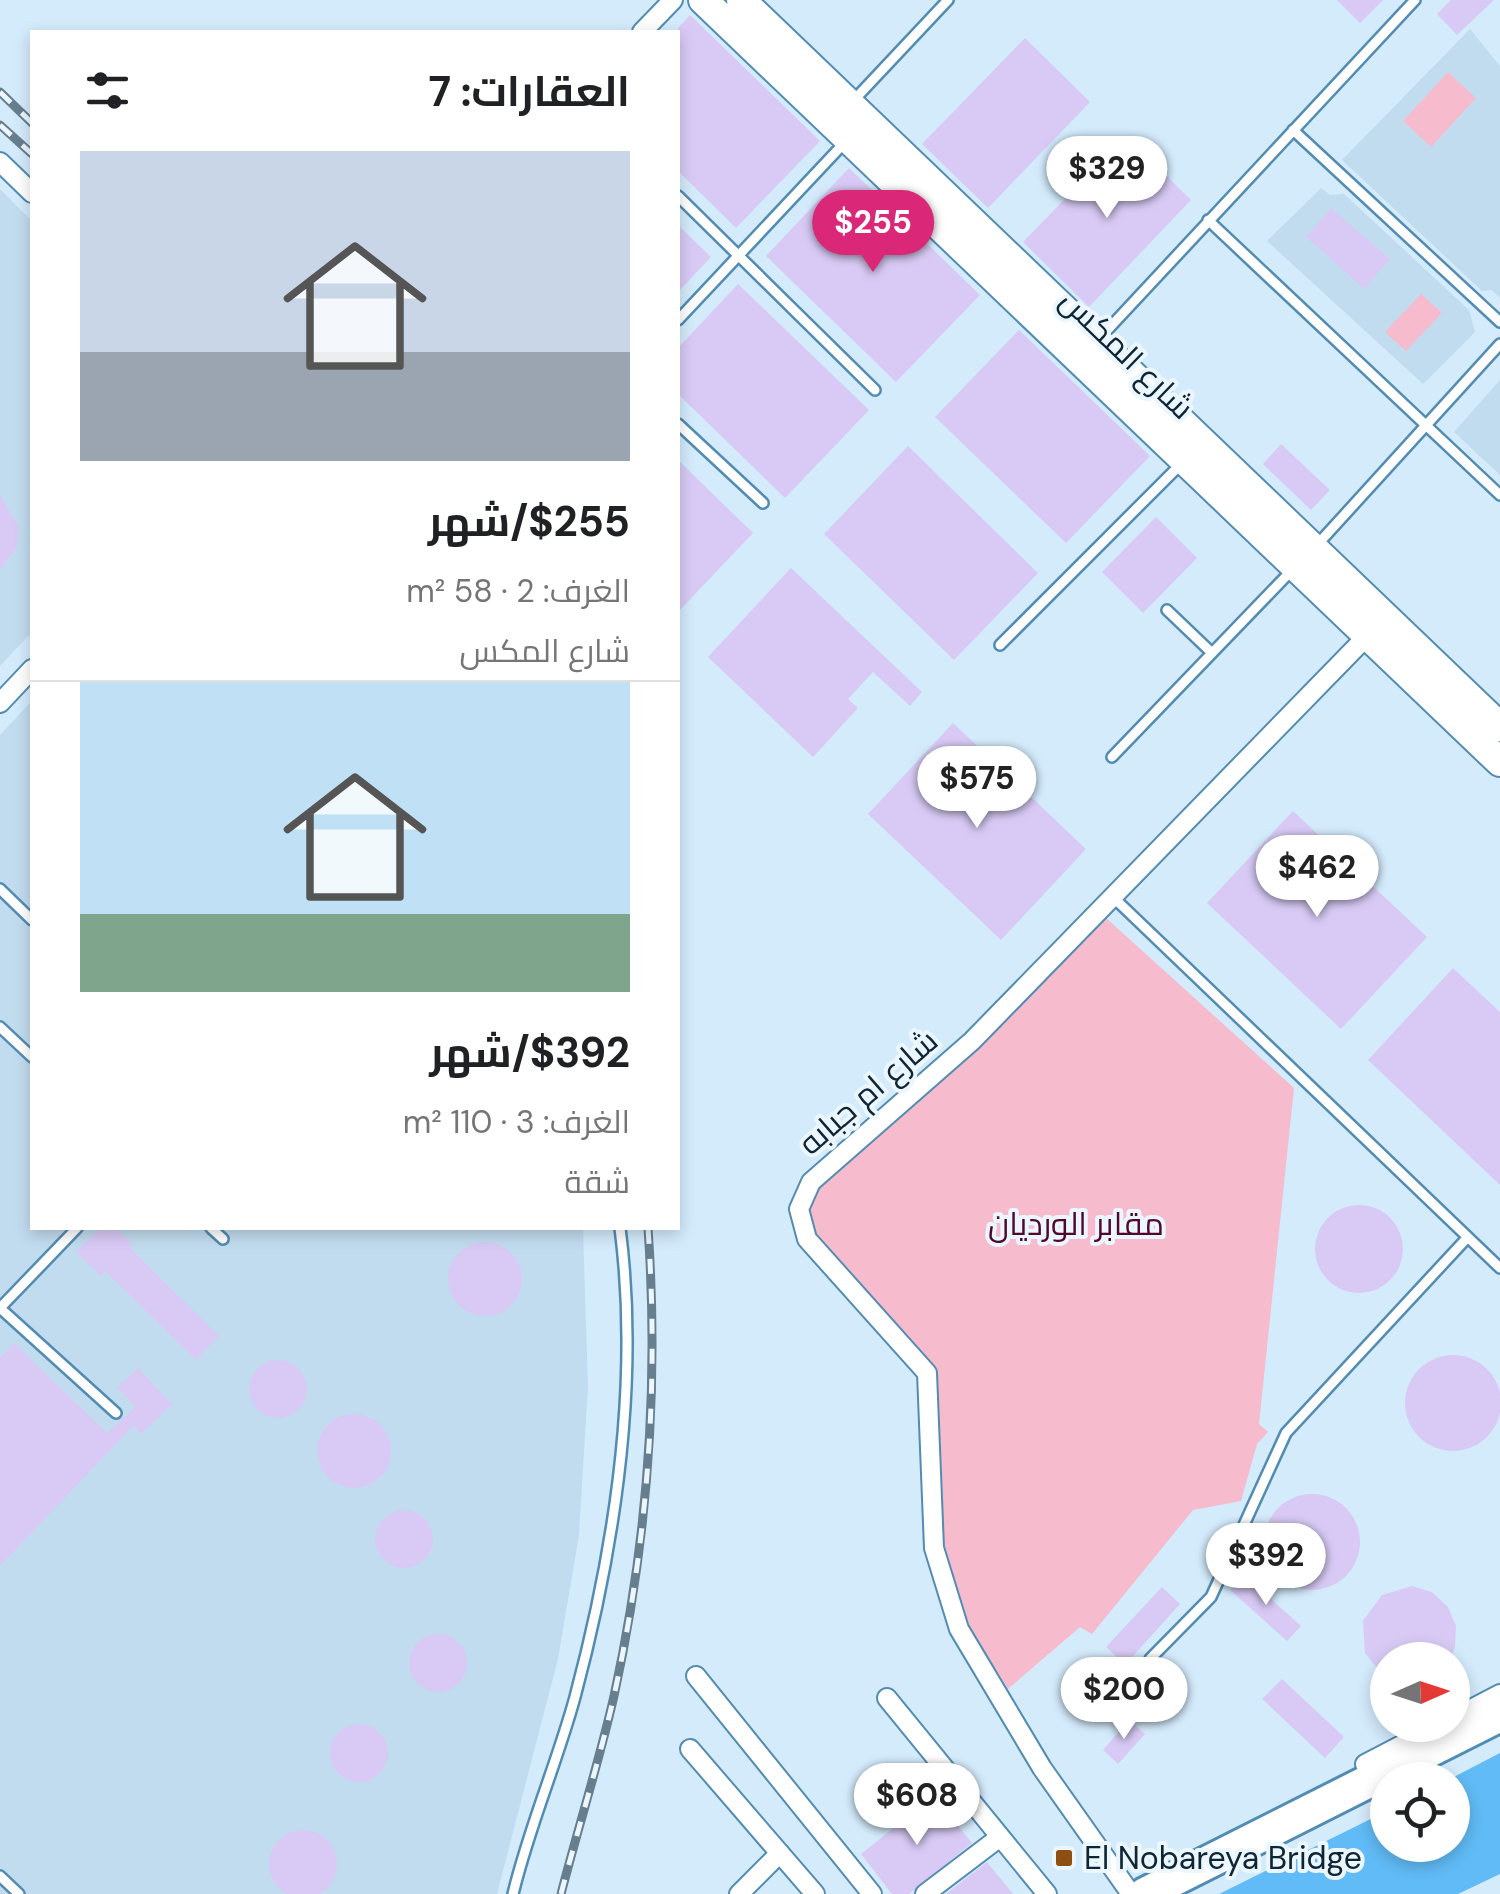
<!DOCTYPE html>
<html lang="ar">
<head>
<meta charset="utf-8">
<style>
  body { margin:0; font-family:"DM Sans",Cairo,sans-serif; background:#f6f6f6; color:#202124; direction:rtl; height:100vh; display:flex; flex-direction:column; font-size:38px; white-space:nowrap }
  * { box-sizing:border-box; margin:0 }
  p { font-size:32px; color:#757577 }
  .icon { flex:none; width:55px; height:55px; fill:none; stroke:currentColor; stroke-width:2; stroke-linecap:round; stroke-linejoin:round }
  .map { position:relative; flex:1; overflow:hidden; direction:ltr }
  .sheet { position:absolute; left:30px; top:30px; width:650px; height:1200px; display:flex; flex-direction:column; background:#fff; border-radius:0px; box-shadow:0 5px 15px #0003; direction:rtl }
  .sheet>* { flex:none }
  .needle { width:65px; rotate:87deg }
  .fabs { position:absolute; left:1370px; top:1642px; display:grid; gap:20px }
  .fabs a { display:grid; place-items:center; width:100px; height:100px; border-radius:50%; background:#fff; box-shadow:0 5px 15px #0003; font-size:50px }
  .price { position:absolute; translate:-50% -85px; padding:0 22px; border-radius:35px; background:#fff; color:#222; font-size:32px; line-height:65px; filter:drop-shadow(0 2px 5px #0008) }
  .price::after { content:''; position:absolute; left:50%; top:60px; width:30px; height:22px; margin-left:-15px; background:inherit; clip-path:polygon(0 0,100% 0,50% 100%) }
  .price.selected { background:#db2777; color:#fff }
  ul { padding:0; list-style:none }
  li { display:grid; align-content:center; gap:20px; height:530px; padding:0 50px }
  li+li { border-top:2px solid #e0e0e0 }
  li span { display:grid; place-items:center; height:310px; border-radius:0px; color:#555 }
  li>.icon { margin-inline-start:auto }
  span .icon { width:180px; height:180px; fill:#fffc; stroke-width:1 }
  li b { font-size:42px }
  h2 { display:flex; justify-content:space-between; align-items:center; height:120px; padding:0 50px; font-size:42px }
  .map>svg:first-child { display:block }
</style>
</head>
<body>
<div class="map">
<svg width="1500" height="1894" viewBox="0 0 1500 1894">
  <rect width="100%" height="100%" fill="#d4ebfc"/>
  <path fill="#c2dcef" d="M1470,29L1500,66V298L1492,290L1482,291L1342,160Z
    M1321,188L1330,195L1344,194L1469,310L1475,332L1423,384L1267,241Z
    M0,189L32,221V632L0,666Z
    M1500,380V475L1454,432Z
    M32,701V1228H583L588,1386L579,1535L558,1659L497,1894H0V735Z"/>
  <path fill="#f6bbcc" d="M1448,72L1476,98L1431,147L1403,121Z
    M1421,294L1442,313L1406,351L1385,332Z
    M1106,918L1294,1088L1259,1424L1268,1432L1257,1444L1241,1501L1193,1510L1092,1634L1080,1627L1008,1689C988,1656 965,1623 953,1587C931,1518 936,1442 935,1371L813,1229L806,1212L818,1188Z"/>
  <path fill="#61bbf6" d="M1500,1753V1874L1458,1894H1219L1387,1811L1388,1845H1452V1780H1448Z"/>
  <path fill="#d8caf5" d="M1337,0H1383L1360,23Z
    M1451,0H1494L1457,35L1437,14Z
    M690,15L820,141L736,228L678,171V28Z
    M1025,38L1090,102L988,208L922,144Z
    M1126,136L1191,200L1089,307L1023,242Z
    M849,168L980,295L896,382L766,256Z
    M1331,208L1390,259L1364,289L1306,237Z
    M678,225L711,257L678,292Z
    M738,284L869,410L785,498L678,394V348Z
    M1019,330L1150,456L1066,543L935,417Z
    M1281,444L1330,490L1311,510L1263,464Z
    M908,446L1038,573L954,660L824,534Z
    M678,460L753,533L678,612Z
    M0,495L19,527L17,547L0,570Z
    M1156,517L1197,558L1143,613L1102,572Z
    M791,568L922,692L910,706L873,672L848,699L858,708L813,757L708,657Z
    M953,723L1086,849L1001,940L868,814Z
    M1293,811L1427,937L1341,1029L1207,903Z
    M1453,968L1500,1012V1185L1368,1060Z
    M1315 1249a44 44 0 1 1 88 0a44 44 0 1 1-88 0Z
    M100,1228H116L132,1244L129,1247L219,1336L196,1360L105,1271L101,1276L76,1252Z
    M448 1279a37 37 0 1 1 74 0a37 37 0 1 1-74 0Z
    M14,1343L107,1433L135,1407L117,1387L138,1368L172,1404L141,1434L133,1426L0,1566V1358Z
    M1405 1403a48 48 0 1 1 96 0a48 48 0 1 1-96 0Z
    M249 1389a29 29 0 1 1 58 0a29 29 0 1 1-58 0Z
    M317 1451a37 37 0 1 1 74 0a37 37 0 1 1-74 0Z
    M1264 1542a48 48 0 1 1 96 0a48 48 0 1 1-96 0Z
    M375 1539a29 29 0 1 1 58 0a29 29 0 1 1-58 0Z
    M1244,1575L1301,1626L1287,1641L1230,1590Z
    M1412,1586L1432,1592L1448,1607L1456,1626L1455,1647L1450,1660H1388V1682L1365,1653L1363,1621L1382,1595Z
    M1162,1587L1180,1604L1125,1665L1106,1647Z
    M409 1663a29 29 0 1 1 58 0a29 29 0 1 1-58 0Z
    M1089,1667L1106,1684L1086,1706L1068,1689Z
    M1282,1679L1344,1737L1325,1758L1262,1699Z
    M1129,1720L1145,1734L1118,1764L1103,1750Z
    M330 1753a29 29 0 1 1 58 0a29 29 0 1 1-58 0Z
    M934,1796L972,1843L909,1894H892L861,1854Z
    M269 1864a34 34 0 1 1 68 0a34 34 0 1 1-68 0Z
    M987,1862L1013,1894H946Z"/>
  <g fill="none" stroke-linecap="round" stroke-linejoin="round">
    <g stroke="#538cb2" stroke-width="14">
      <path id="lane" d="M854,100L948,0
        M1293,130L1500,322
        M678,196L875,390
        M1208,220L1500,495
        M678,320L847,140
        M1099,339L1415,0
        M678,424L763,503
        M1317,545L1500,344
        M1167,610L1212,653
        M1000,645L1182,463
        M1112,757L1294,568
        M0,889L32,920
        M1114,898L1500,1268
        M0,1027L32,1057
        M211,1228L223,1239
        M2,1306L77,1228
        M0,1308L116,1413
        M1150,1659L1211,1597L1286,1433L1467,1238
        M0,1876L19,1894
        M513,1894C529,1827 557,1763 575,1697C615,1547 640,1382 620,1228"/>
    </g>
    <g stroke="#538cb2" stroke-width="22">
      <path id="street" d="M642,32L673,0
        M0,162L32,193
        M0,703L32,669
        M696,1676L872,1894
        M887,1698L1047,1894
        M1452,1719L1500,1694
        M690,1749L815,1894
        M1365,1764L1440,1725
        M739,1894L780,1853
        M925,1894L1000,1837
        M1131,1894L1042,1768L959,1629L934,1548L927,1373L807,1239L799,1209L811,1182L972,1041L1369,634"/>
    </g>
    <g stroke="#538cb2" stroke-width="32">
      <path id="primary" d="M703,0L1500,762
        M741,0L1500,727"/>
    </g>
    <g stroke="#538cb2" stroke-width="38">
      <path id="highway" d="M1145,1894L1500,1715"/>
    </g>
    <use href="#lane" stroke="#fff" stroke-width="9"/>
    <use href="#street" stroke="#fff" stroke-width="18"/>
    <use href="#primary" stroke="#fff" stroke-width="28"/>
    <use href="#highway" stroke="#fff" stroke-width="32"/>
    <g stroke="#667e8e" stroke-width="9">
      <path id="rail" d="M0,92L32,123
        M0,125L32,154
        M561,1894C578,1828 599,1762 614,1696C648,1540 659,1386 648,1228"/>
    </g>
    <use href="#rail" stroke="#ebf6ff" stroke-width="5" stroke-dasharray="15" stroke-linecap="butt"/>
  </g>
  <rect fill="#8d5012" stroke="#ebf6ff" stroke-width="4" x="1054" y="1848" width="20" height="20" rx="5"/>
  <g text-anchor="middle" stroke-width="8" stroke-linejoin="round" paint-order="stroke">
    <g font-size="32" fill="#0d2534" stroke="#ebf6ff">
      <text transform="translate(1127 354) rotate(44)" y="11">شارع المكس</text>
      <text transform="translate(868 1092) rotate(-41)" y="11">شارع ام جبابه</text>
    </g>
    <g font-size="32" fill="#52072a" stroke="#ebf6ff">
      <text x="1076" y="1235">مقابر الورديان</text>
    </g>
    <g font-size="32" fill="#0d2534" stroke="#ebf6ff" text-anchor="start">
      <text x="1084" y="1869">El Nobareya Bridge</text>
    </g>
  </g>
</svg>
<div class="fabs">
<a><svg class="needle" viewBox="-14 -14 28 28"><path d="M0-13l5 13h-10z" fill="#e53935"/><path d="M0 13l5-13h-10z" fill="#757577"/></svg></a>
<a><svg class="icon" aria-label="locate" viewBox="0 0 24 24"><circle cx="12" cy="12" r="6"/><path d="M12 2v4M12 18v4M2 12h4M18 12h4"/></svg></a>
</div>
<b class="price" style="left:1107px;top:221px">$329</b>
<b class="price selected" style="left:873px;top:275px">$255</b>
<b class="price" style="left:977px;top:831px">$575</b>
<b class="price" style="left:1317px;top:920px">$462</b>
<b class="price" style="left:1266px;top:1608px">$392</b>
<b class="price" style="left:1124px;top:1742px">$200</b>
<b class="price" style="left:917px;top:1848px">$608</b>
<section class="sheet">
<h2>العقارات: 7<svg class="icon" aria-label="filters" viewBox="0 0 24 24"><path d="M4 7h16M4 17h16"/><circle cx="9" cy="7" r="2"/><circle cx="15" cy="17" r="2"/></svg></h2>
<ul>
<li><span style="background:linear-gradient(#c9d6e8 65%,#9aa5b1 0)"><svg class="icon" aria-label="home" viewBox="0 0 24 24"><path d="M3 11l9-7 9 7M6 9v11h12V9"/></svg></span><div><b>$255/شهر</b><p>الغرف: 2 · 58 m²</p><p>شارع المكس</p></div></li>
<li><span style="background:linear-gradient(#bfe0f5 75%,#7fa58c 0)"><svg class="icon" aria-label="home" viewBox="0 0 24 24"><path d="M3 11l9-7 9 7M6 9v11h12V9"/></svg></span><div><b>$392/شهر</b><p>الغرف: 3 · 110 m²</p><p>شقة</p></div></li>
</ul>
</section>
</div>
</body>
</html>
